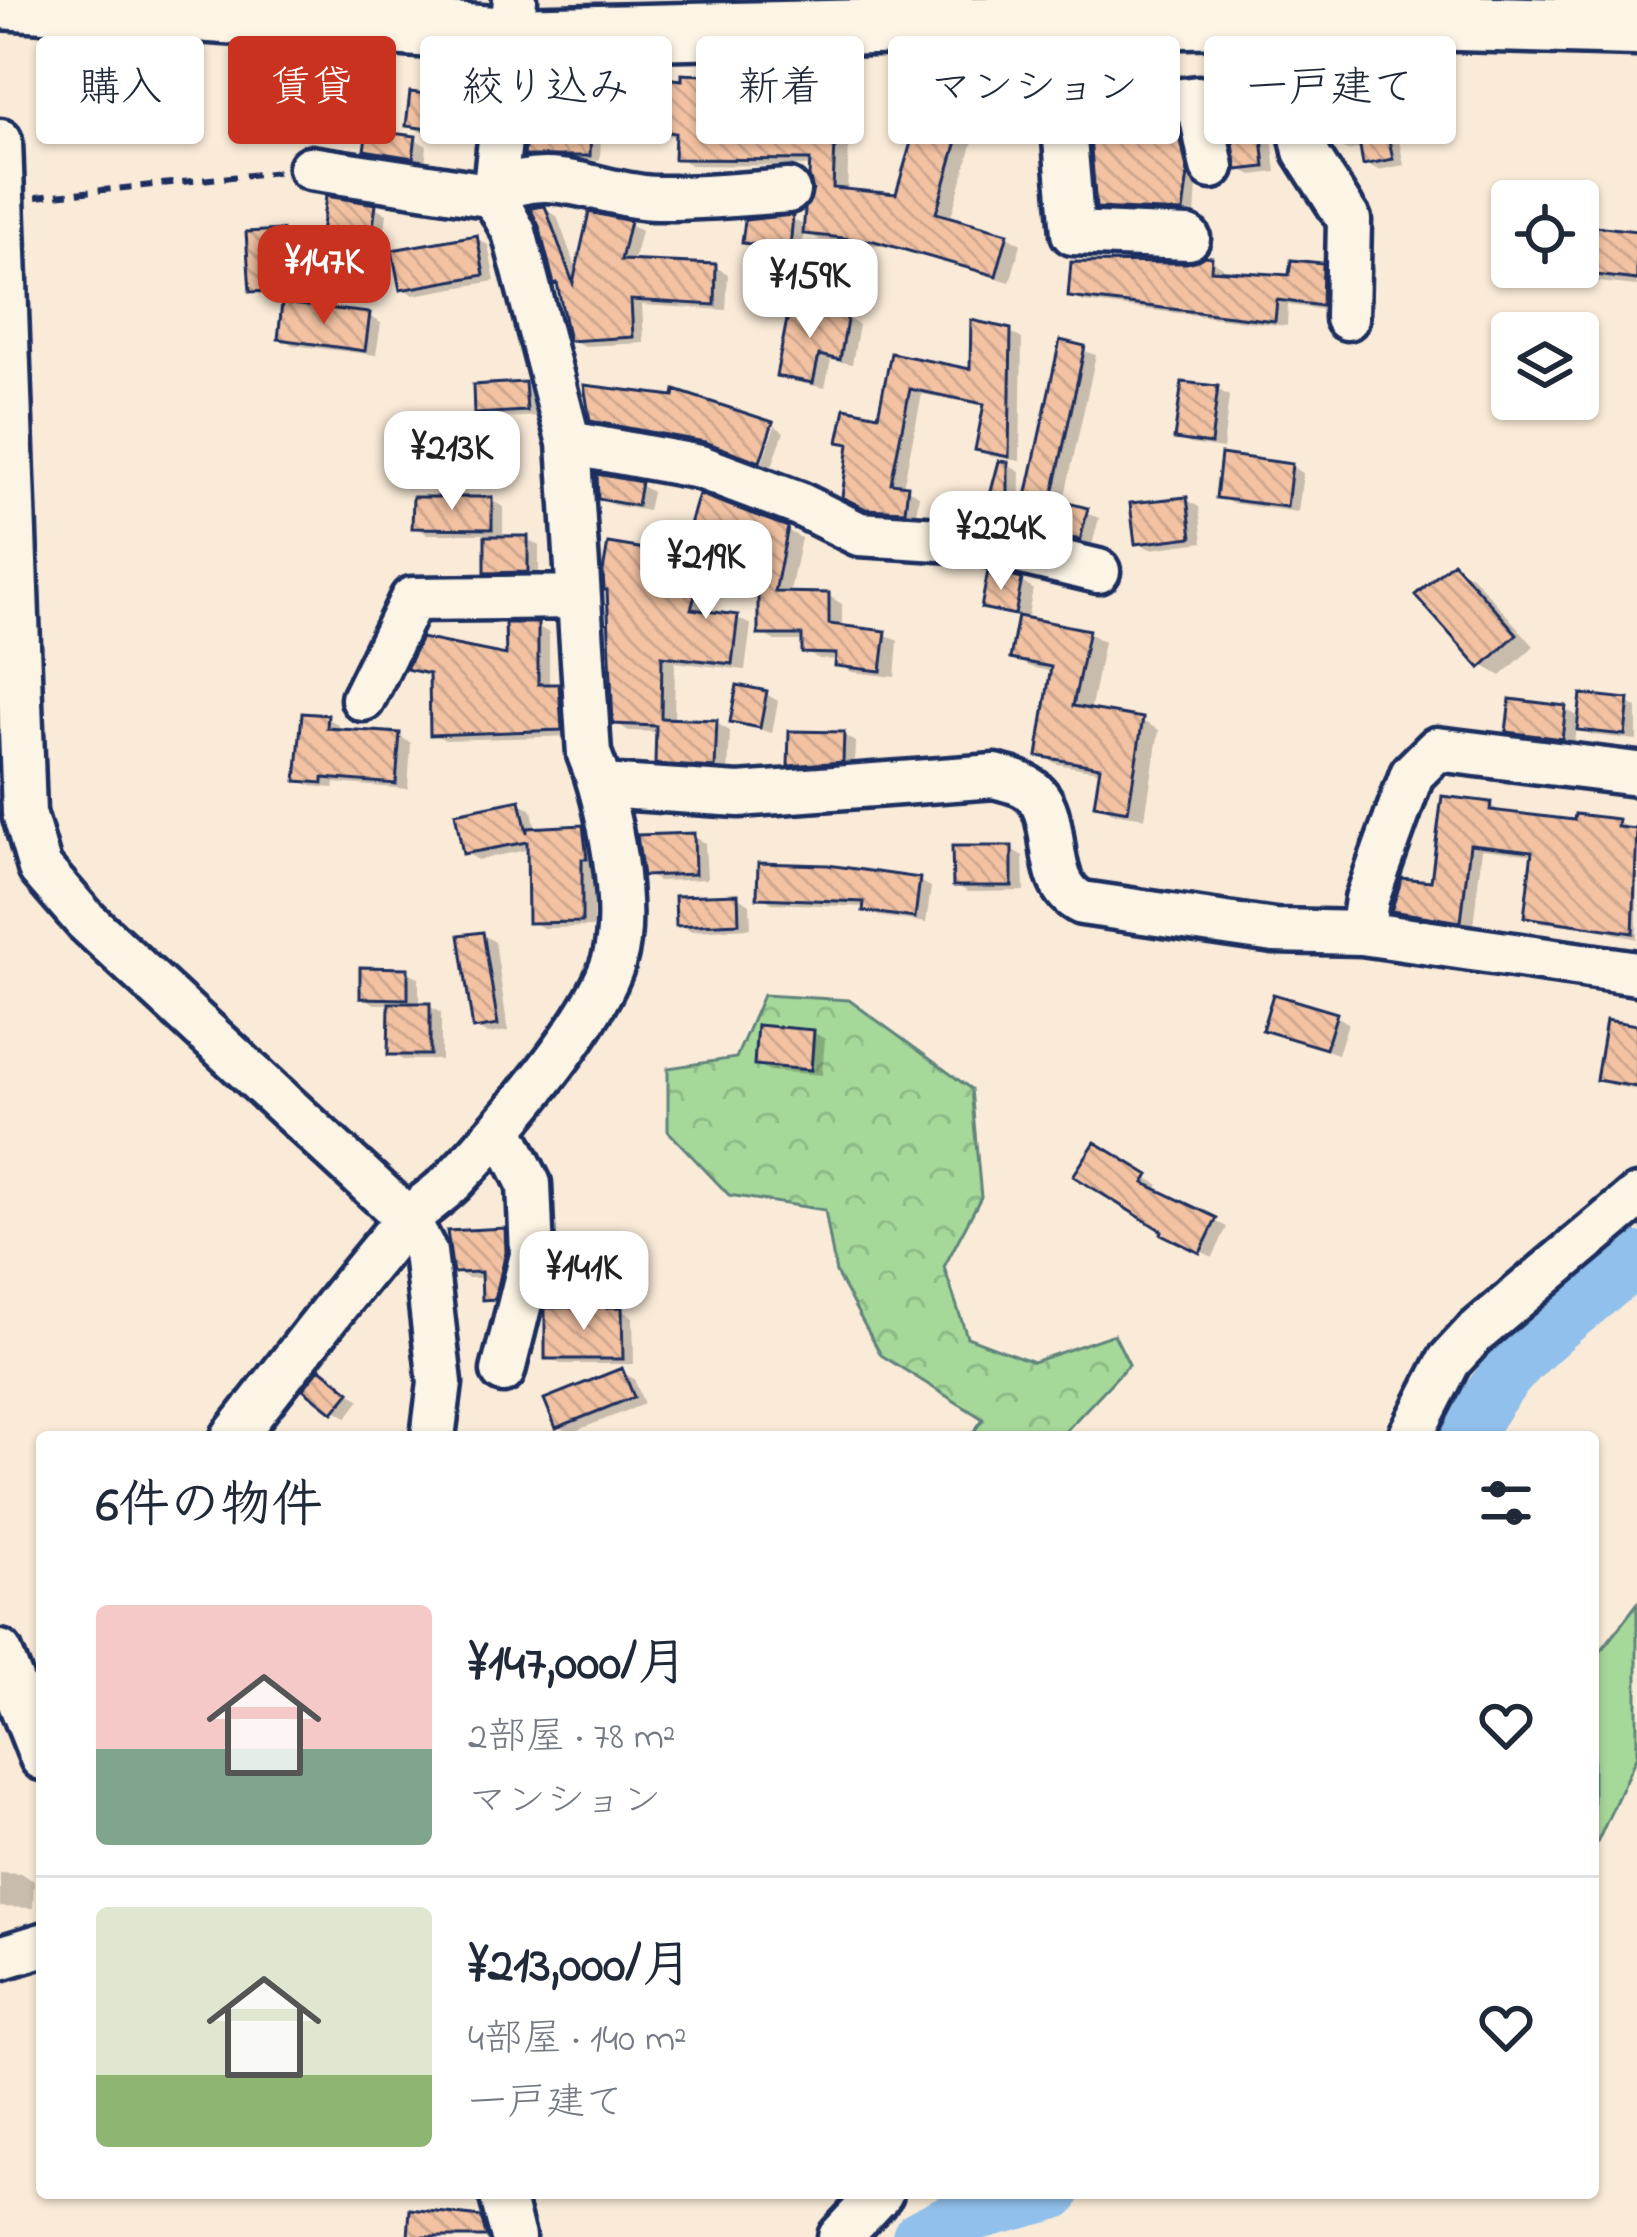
<!DOCTYPE html>
<html lang="ja">
<head>
<meta charset="utf-8">
<style>
  body { margin:0; font-family:"Indie Flower","Klee One",sans-serif; background:#f6f6f7; color:#1f2937; height:100vh; display:flex; flex-direction:column; font-size:45px; white-space:nowrap }
  * { box-sizing:border-box; margin:0 }
  p { font-size:39px; color:#747a83 }
  .icon { flex:none; width:66px; height:66px; fill:none; stroke:currentColor; stroke-width:2; stroke-linecap:round; stroke-linejoin:round }
  .map { position:relative; flex:1; overflow:hidden }
  .side { position:absolute; left:36px; top:1431px; width:1563px; height:768px; display:flex; flex-direction:column; background:#fff; border-radius:12px; box-shadow:0 3px 9px #0004 }
  .side>* { flex:none }
  .banner { position:absolute; left:36px; top:36px; width:1566px; height:108px; display:flex; gap:24px }
  .buttons { position:absolute; left:1491px; top:180px; display:grid; gap:24px }
  .buttons a { display:grid; place-items:center; width:108px; height:108px; border-radius:12px; background:#fff; box-shadow:0 3px 9px #0004; font-size:60px }
  .price { position:absolute; translate:-50% -102px; padding:0 27px; border-radius:24px; background:#fff; color:#222; font-size:39px; line-height:78px; filter:drop-shadow(0 3px 6px #0008) }
  .price::after { content:''; position:absolute; left:50%; top:72px; width:36px; height:27px; margin-left:-18px; background:inherit; clip-path:polygon(0 0,100% 0,50% 100%) }
  .price.on { background:#c8321e; color:#fff }
  ul { padding:0; list-style:none }
  li { display:flex; align-items:center; gap:36px; height:300px; padding:0 60px }
  li+li { border-top:3px solid #e0e1e3 }
  li span { display:grid; place-items:center; flex:none; width:336px; height:240px; border-radius:12px; color:#555 }
  li>.icon { margin-inline-start:auto }
  span .icon { width:144px; height:144px; fill:#fffc; stroke-width:1 }
  li b { font-size:51px }
  h2 { display:flex; justify-content:space-between; align-items:center; height:144px; padding:0 60px; font-size:51px }
  .pill { padding:0 42px; border-radius:12px; background:#fff; box-shadow:0 3px 9px #0004; font-size:42px; line-height:108px }
  .pill.on { background:#c8321e; color:#fff }
  .map>svg:first-child { display:block }
</style>
</head>
<body>
<div class="map">
<svg width="1637" height="2237" viewBox="0 0 1637 2237">
  <defs>
    <pattern id="forest-crowns" width="20" height="18" patternUnits="userSpaceOnUse" patternTransform="scale(3)"><rect width="20" height="18" fill="#a6d899"/><path d="M2 6a3 3 0 1 1 6 0M12 15a3 3 0 1 1 6 0" fill="none" stroke="#8eba86"/></pattern>
    <pattern id="building-back-hatch" width="6" height="6" patternUnits="userSpaceOnUse" patternTransform="scale(3)"><rect width="6" height="6" fill="#f2c2a2"/><path d="M-1 5l2 2M0 0l6 6M5-1l2 2" fill="none" stroke="#cfa78e"/></pattern>
  </defs>
  <rect width="100%" height="100%" fill="#faebd8"/>
  <filter id="ink" filterUnits="userSpaceOnUse"><feTurbulence type="fractalNoise" baseFrequency=".00833" numOctaves="2"/><feDisplacementMap in="SourceGraphic" scale="24" xChannelSelector="R" yChannelSelector="G"/><feConvolveMatrix kernelMatrix="1 2 1 2 8 2 1 2 1" color-interpolation-filters="sRGB"/></filter>
  <g filter="url(#ink)">
    <path fill="#a6d899" stroke="#60847c" stroke-width="3" d="M1637,1604V1755L1597,1843L1593,1841V1655L1597,1656Z"/>
    <path fill="url(#forest-crowns)" stroke="#60847c" stroke-width="3" d="M763,995L849,1000L971,1089L981,1197L944,1267L967,1337L1033,1362L1114,1334L1129,1364L1060,1437H970L983,1419L881,1355L836,1273L825,1210L729,1195L668,1131V1068L736,1058Z"/>
    <path fill="#0003" d="M929,60L943,72L976,70L990,78L993,116L980,117L950,220L1007,236L1021,244L1010,282L891,247L820,240L804,231L801,254L757,249L745,242L792,219L807,227L817,190L812,166L691,165L677,157L678,137L635,131L621,123L685,84L741,80L755,88V98L811,100L837,79L851,87L847,192L898,198L915,139Z
      M290,69L302,76V83L325,84L337,91L336,126L268,123L256,116Z
      M546,76L557,82L551,126L590,128L601,134L600,160L537,161L527,155Z
      M1378,90L1390,97L1404,165L1378,170L1366,163L1363,148L1347,151L1335,144Z
      M450,100L463,107L468,137L421,132L409,125Z
      M1177,129L1189,136L1197,183L1195,217L1112,214L1099,207Z
      M1260,130L1272,137L1276,172L1252,175L1239,168Z
      M415,139L427,146L425,163L380,156L368,149Z
      M375,207L387,214L383,246L336,240L324,233Z
      M544,209L557,216L578,274L629,224L641,231L633,263L715,267L728,274L726,310L642,305L644,343L584,346L571,339Z
      M1578,227L1637,234V286L1589,281L1571,271L1578,267Z
      M282,233L294,240L297,296L265,297L253,290Z
      M476,238L488,245L495,281L414,295L402,288Z
      M1211,260L1223,267V274L1292,278L1322,266L1334,273L1333,311L1288,305L1287,326L1083,302L1071,295Z
      M369,316L381,323L376,355L293,345L281,338Z
      M847,318L859,325L852,364L831,360L825,388L791,381L779,374Z
      M1010,332L1022,339L1020,461L990,456L978,449L986,406L922,394L903,487L919,495L916,516L881,514L845,495L852,446L842,440L880,418L893,356L973,372Z
      M1062,344L1096,355L1063,505L1099,518L1092,545L1022,528Z
      M525,385L537,392L538,416L489,419L477,412Z
      M1217,389L1229,396L1223,449L1190,444L1178,438Z
      M592,419L769,424L757,461L720,447L605,426Z
      M775,426L784,432L772,466L762,463Z
      M1008,465L1020,472L1019,528L988,516Z
      M1291,466L1303,473L1298,512L1231,503L1219,496Z
      M640,485L652,492L648,511L613,505L601,497Z
      M491,500L503,507V539H527L539,546V577L500,578L488,571V534H427L415,527Z
      M1187,500L1199,507L1203,542L1150,549L1138,542Z
      M787,530L801,538L789,596H829L842,604V629L885,634L898,641L895,677L852,672L838,664L839,660L819,659L805,652V641H775L761,633V565L722,557L705,614L737,618L751,625L745,670L675,662L674,722L716,723L730,731L728,774L671,770L658,762L659,732L629,731L616,723L683,559Z
      M1453,566L1472,576L1534,646L1501,676L1482,665Z
      M1021,582L1033,589L1027,620L1088,633L1104,642L1090,712L1142,721L1159,730L1145,818L1114,813L1097,803L1102,772L1057,764L1040,755L1053,672L1030,667L1013,658L1021,618L985,606Z
      M537,626L549,633V687L570,694L573,736L445,740L433,733L432,677L410,668L509,659Z
      M766,694L778,701L772,733L733,721Z
      M1628,702L1637,708V740L1592,735L1576,726L1574,744L1521,737L1509,730L1565,709L1581,718Z
      M327,718L339,725V732L399,736L411,743L408,789L335,783L334,788L311,786L299,779Z
      M843,735L855,742L854,767L803,771L791,764Z
      M520,803L532,810L536,831L582,828L595,835L598,864L593,865V927L543,928L531,921L530,849L478,860L466,853Z
      M1490,805L1502,812L1577,823L1617,822L1637,832V939L1593,928L1539,922L1527,915L1534,855L1482,849L1473,926L1406,917L1395,910L1434,884Z
      M693,836L705,843L707,879L658,881L645,874Z
      M1011,849L1023,856L1024,891L968,892L956,885Z
      M919,881L931,887L926,923L878,916L866,907L772,903L760,896Z
      M738,897L750,904L751,928L691,931L679,924Z
      M483,935L495,942L508,1031L488,1034L475,1027Z
      M407,971L419,978V1006H429L441,1013V1060H403L391,1053L392,1004H375L363,997Z
      M1336,1016L1348,1023L1338,1054L1266,1029Z
      M1637,1029V1090L1611,1085L1599,1078Z
      M813,1032L825,1039L822,1075L769,1071L757,1064Z
      M1096,1146L1159,1185L1155,1192L1227,1227L1213,1257L1176,1240Z
      M505,1231L517,1238L507,1305H497L485,1298L484,1278H468L456,1271Z
      M621,1310L633,1317L634,1364H560L548,1357Z
      M622,1372L634,1379L644,1404L570,1433L558,1426Z
      M332,1378L360,1400L347,1417L335,1410Z
      M0,1873L22,1874L34,1881L33,1908L0,1907Z"/>
    <g fill="none" stroke-linecap="round" stroke-linejoin="round">
      <path stroke="#90c0eb" stroke-width="54" d="M1466,1437C1505,1357 1570,1315 1637,1259
        M919,2237L952,2220L1053,2193"/>
    </g>
    <path fill="url(#building-back-hatch)" stroke="#1b2f5e" stroke-width="3" d="M929,57L930,70L977,67L980,109L966,110L936,213L1008,233L996,276L874,241L803,234L805,209L813,190L809,176L810,160L674,159L675,133L618,125L624,73L682,80V74L742,77L741,94L808,97L809,75L838,76L833,188L896,194L912,139L906,58Z
      M254,65L291,66L290,80L326,81L325,121L253,118Z
      M533,72L547,74L541,122L591,125L590,156H524Z
      M1378,87L1393,159L1363,165L1359,140L1332,146L1320,98Z
      M410,92L451,97L458,133L406,126Z
      M1178,126L1188,174L1183,212L1096,208L1090,137Z
      M1261,127L1265,167L1237,170L1231,130Z
      M367,130L416,136L413,158L364,150Z
      M326,196L376,204L371,241L321,234Z
      M545,206L573,283L589,212L630,221L621,260L716,264L715,305L631,300L633,337L569,341L557,283L554,284L539,226L530,208Z
      M793,215L790,249L742,243L745,220Z
      M1578,224L1637,231V280L1578,273Z
      M282,230L286,290L250,292L246,232Z
      M477,235L484,275L400,290L392,250Z
      M1205,256L1212,257L1211,270L1289,275L1291,260L1323,263L1322,306L1277,300L1275,321L1068,297L1071,262L1187,263Z
      M282,303L370,313L365,351L278,339Z
      M790,304L848,315L840,360L819,355L813,383L776,376Z
      M971,320L1011,329L1009,457L975,450L984,404L910,389L891,483L908,485L905,511L866,509L842,497L849,444L838,442L845,408L878,415L891,353L970,369Z
      M1060,340L1085,346L1052,499L1088,508L1080,540L984,518L999,461L1008,462V513L1022,515Z
      M525,382L527,411L474,414L473,385Z
      M1182,382L1218,386L1211,444L1174,439Z
      M584,385L674,396L675,390L773,422L760,462L705,442L590,421Z
      M1221,454L1292,464L1287,507L1216,498Z
      M597,474L641,482L637,506L598,499Z
      M699,494L788,527L775,592L829,593V624L886,631L881,671L835,666L836,654L802,653V635H758V561L708,552L691,609L738,615L732,664L662,656L661,718L717,720L715,768L655,764L656,726L613,724L607,590H604L603,571L608,543L681,555Z
      M413,497H492V529L412,528Z
      M1187,497L1192,537L1135,544L1130,503Z
      M485,536H528V572L485,573Z
      M1453,562L1517,634L1480,668L1415,595Z
      M988,571L1022,579L1015,615L981,608Z
      M1018,616L1089,630L1073,706L1143,718L1128,811L1094,805L1100,767L1037,756L1051,667L1010,659Z
      M505,623H538V684H559L562,730L430,735L429,674L406,669L421,638L506,655Z
      M737,685L767,691L760,728L730,722Z
      M1581,694L1629,699L1625,735L1577,730Z
      M1510,699L1566,706L1562,739L1506,732Z
      M302,713L328,715L327,728L400,733L396,784L323,778V783L296,781Z
      M789,731L844,732L843,762L788,766Z
      M1442,796L1491,802L1490,810L1574,820L1575,814L1618,819L1617,827L1637,829L1633,933L1524,917L1532,851L1470,844L1461,922L1391,911L1402,878L1431,881Z
      M520,800L527,833V828L583,825L587,859H582V922L528,923L527,842L463,854L455,813Z
      M694,833L695,874L643,876L637,835Z
      M952,846H1012V886H953Z
      M758,863L828,865L920,878L915,918L863,911L864,902L757,898Z
      M738,894L739,923L676,926L675,896Z
      M483,932L498,1025L473,1029L459,935Z
      M360,967L408,968V999L360,998Z
      M1273,994L1337,1013L1326,1049L1262,1030Z
      M389,1003H430V1055H388Z
      M1606,1020L1637,1025V1087L1596,1080Z
      M757,1025L814,1030L811,1070L754,1065Z
      M1095,1142L1149,1175L1144,1183L1217,1218L1200,1253L1161,1234L1162,1231L1073,1176Z
      M505,1228L506,1252L495,1299L482,1300L481,1272L453,1273L447,1231Z
      M622,1307L623,1359H545V1308Z
      M320,1368L350,1392L333,1413L303,1389Z
      M622,1368L634,1397L556,1428L544,1399Z
      M410,2209L481,2217L487,2237H408Z"/>
    <g fill="none" stroke-linecap="round" stroke-linejoin="round">
      <g stroke="#1b2f5e" stroke-width="51">
        <path id="minor" d="M1272,0L1305,151L1349,220L1347,318
          M1055,23L1073,233L1188,238
          M1063,115L1198,98L1212,167
          M0,141L24,813L40,868L85,920L408,1219L425,1252L440,1383L433,1437
          M310,168L494,196C541,159 606,198 657,198C701,199 745,194 788,191
          M569,443L700,467L799,504L859,534L972,541L1098,571
          M363,699L412,599L579,597
          M602,786L739,795L995,776C1004,779 1015,781 1023,785C1069,808 1035,880 1082,903L1274,931L1362,933L1637,973
          M1362,933L1367,899L1412,774L1437,749L1637,774
          M502,1130L529,1184L532,1255L503,1371
          M233,1437C290,1366 344,1291 405,1222C419,1207 438,1196 453,1181C500,1132 595,1023 614,960C629,910 609,801 589,754L569,443L514,232L494,196L515,0
          M1410,1437L1449,1361L1474,1334L1637,1197
          M0,1652L42,1758
          M0,1958L42,1945
          M501,2193L513,2237
          M840,2237L881,2193"/>
      </g>
      <g stroke="#1b2f5e" stroke-width="63">
        <path id="major" d="M0,1L510,35L1277,18L1637,28"/>
      </g>
      <path stroke="#1b2f5e" stroke-width="6" stroke-dasharray="12 9" stroke-linecap="butt" d="M36,197L279,172"/>
      <use href="#minor" stroke="#fcf5e5" stroke-width="42"/>
      <use href="#major" stroke="#fcf5e5" stroke-width="54"/>
    </g>
  </g>
</svg>
<div class="buttons">
<a><svg class="icon" aria-label="locate" viewBox="0 0 24 24"><circle cx="12" cy="12" r="6"/><path d="M12 2v4M12 18v4M2 12h4M18 12h4"/></svg></a>
<a><svg class="icon" aria-label="layers" viewBox="0 0 24 24"><path d="M12 4l9 5-9 5-9-5zM3 14l9 5 9-5"/></svg></a>
</div>
<b class="price on" style="left:324px;top:327px">¥147K</b>
<b class="price" style="left:810px;top:341px">¥159K</b>
<b class="price" style="left:452px;top:513px">¥213K</b>
<b class="price" style="left:1001px;top:593px">¥224K</b>
<b class="price" style="left:706px;top:622px">¥219K</b>
<b class="price" style="left:584px;top:1333px">¥141K</b>
<div class="banner">
<a class="pill">購入</a>
<a class="pill on">賃貸</a>
<a class="pill">絞り込み</a>
<a class="pill">新着</a>
<a class="pill">マンション</a>
<a class="pill">一戸建て</a>
</div>
<section class="side">
<h2>6件の物件<svg class="icon" aria-label="filters" viewBox="0 0 24 24"><path d="M4 7h16M4 17h16"/><circle cx="9" cy="7" r="2"/><circle cx="15" cy="17" r="2"/></svg></h2>
<ul>
<li><span style="background:linear-gradient(#f6c9c9 60%,#7fa58c 0)"><svg class="icon" aria-label="home" viewBox="0 0 24 24"><path d="M3 11l9-7 9 7M6 9v11h12V9"/></svg></span><div><b>¥147,000/月</b><p>2部屋 · 78 m²</p><p>マンション</p></div><svg class="icon" aria-label="heart" viewBox="0 0 24 24"><path d="M12 20l-8-8c-3-5 5-10 8-4 3-6 11-1 8 4z"/></svg></li>
<li><span style="background:linear-gradient(#dfe7d0 70%,#8fb573 0)"><svg class="icon" aria-label="home" viewBox="0 0 24 24"><path d="M3 11l9-7 9 7M6 9v11h12V9"/></svg></span><div><b>¥213,000/月</b><p>4部屋 · 140 m²</p><p>一戸建て</p></div><svg class="icon" aria-label="heart" viewBox="0 0 24 24"><path d="M12 20l-8-8c-3-5 5-10 8-4 3-6 11-1 8 4z"/></svg></li>
</ul>
</section>
</div>
</body>
</html>
